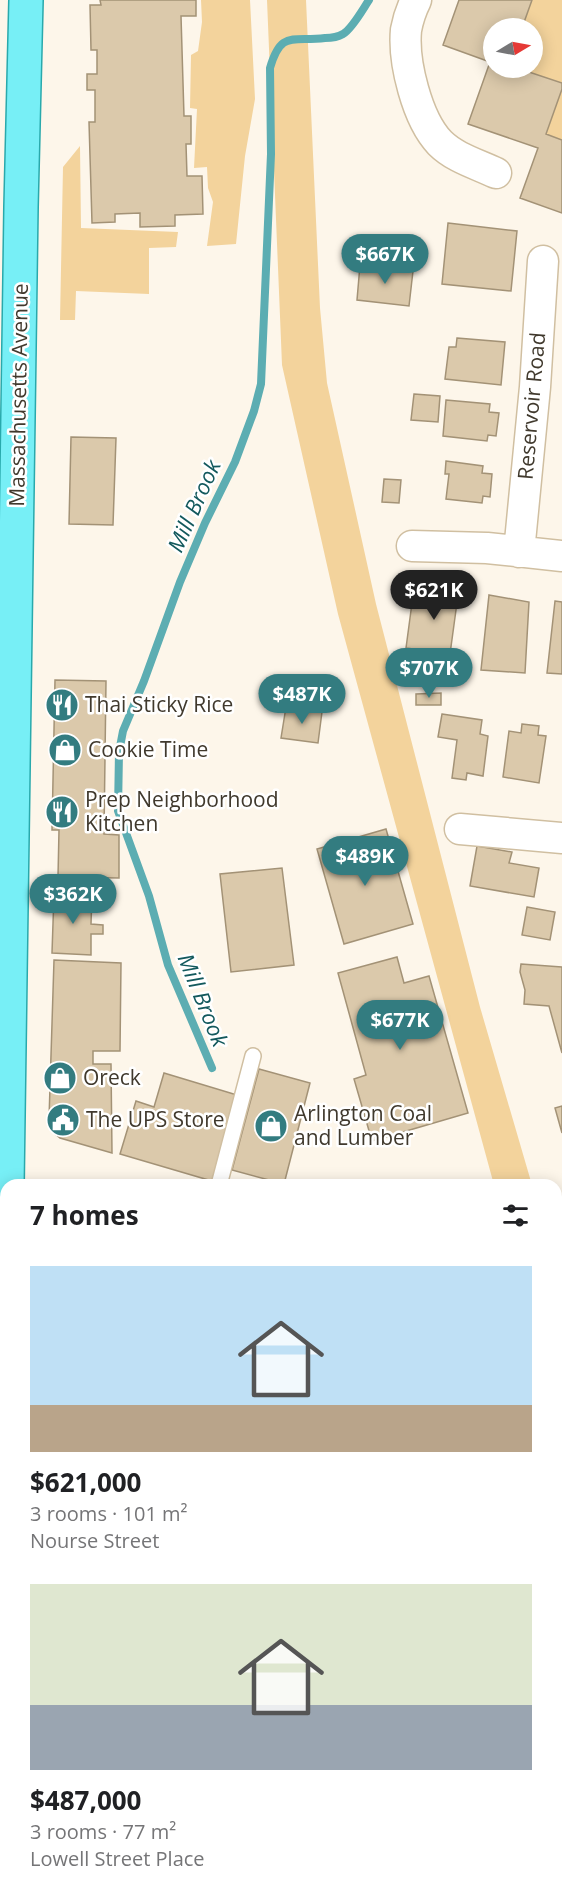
<!DOCTYPE html>
<html lang="en">
<head>
<meta charset="utf-8">
<style>
  body { margin:0; font-family:"Open Sans",sans-serif; background:#f2f2f2; color:#202124; height:100vh; display:flex; flex-direction:column; font-size:22px; white-space:nowrap }
  * { box-sizing:border-box; margin:0 }
  p { font-size:20px; color:#757577 }
  .icon { flex:none; width:33px; height:33px; fill:none; stroke:currentColor; stroke-width:2; stroke-linecap:round; stroke-linejoin:round }
  .map { position:relative; flex:1; overflow:hidden }
  .details { position:absolute; left:0px; top:1179px; width:562px; height:720px; display:flex; flex-direction:column; background:#fff; border-radius:18px 18px 0 0; box-shadow:0 3px 15px #0003 }
  .details>* { flex:none }
  .needle { width:39px; rotate:80deg }
  .controls { position:absolute; left:483px; top:18px; display:grid; gap:12px }
  .controls a { display:grid; place-items:center; width:60px; height:60px; border-radius:50%; background:#fff; box-shadow:0 3px 15px #0003; font-size:30px }
  .price { position:absolute; translate:-50% -51px; padding:0 14px; border-radius:21px; background:#337c80; color:#fff; font-size:20px; line-height:39px; filter:drop-shadow(0 2px 3px #0008) }
  .price::after { content:''; position:absolute; left:50%; top:36px; width:18px; height:14px; margin-left:-9px; background:inherit; clip-path:polygon(0 0,100% 0,50% 100%) }
  .price.selected { background:#222; color:#fff }
  ul { padding:0; list-style:none }
  li { display:grid; align-content:center; gap:12px; height:318px; padding:0 30px }
  li span { display:grid; place-items:center; height:186px; border-radius:0px; color:#555 }
  li>.icon { margin-inline-start:auto }
  span .icon { width:108px; height:108px; fill:#fffc; stroke-width:1 }
  li b { font-size:26px }
  h2 { display:flex; justify-content:space-between; align-items:center; height:72px; padding:0 30px; font-size:26px }
  .map>svg:first-child { display:block }
</style>
</head>
<body>
<div class="map">
<svg width="562" height="1899" viewBox="0 0 562 1899">
  <rect width="100%" height="100%" fill="#fdf6ea"/>
  <path fill="#f3d39c" d="M201,0H250L255,99L245,156L236,244L207,246L213,202L208,188L207,167L194,168L197,109L190,108L191,55L198,51L202,22Z
    M267,0H306L320,308L327,383L376,604L480,1007L532,1185H494L338,614L282,365Z
    M532,0H562V83L517,68H532V28H522Z
    M562,89V140L546,134Z
    M80,146L81,228L178,232L176,247L149,248V294L76,291L75,320H60L63,167Z
    M556,1268L562,1287V1434L556,1415Z"/>
  <g fill="none" stroke-linecap="round" stroke-linejoin="round">
    <path stroke="#5cadb2" stroke-width="8" d="M212,1068L168,965L149,896L118,811L119,752L123,731L144,681L180,582L205,523L235,462L254,411L261,384L271,154L270,68C281,30 292,42 325,38C331,38 338,37 343,34C352,29 363,9 369,0"/>
  </g>
  <path fill="#dbc9ab" stroke="#a39276" stroke-width="1.5" d="M100,0H196V16H181L184,116H191V144H186L187,176H202L203,214L175,215V226L140,227V213L115,214V222L92,223L89,122H95V90H87V74H97V50H91L90,5H101Z
    M459,0H532L522,28H494V68H517L562,83V89L546,134L562,140V213L520,198L538,148L468,124L490,62L443,45Z
    M448,223L517,231L511,291L442,284Z
    M360,265L413,271L409,306L357,300Z
    M457,338L505,342L501,385L445,379L449,347H456Z
    M414,394L440,396L438,422L411,420Z
    M446,400L490,404L489,412L499,413L496,436L488,435L487,441L443,436Z
    M71,437L116,438L113,525L69,524Z
    M446,461L483,466L482,473L492,474L490,497L483,496L482,503L446,499L449,474H445Z
    M384,479L401,480L399,503L382,502Z
    M432,584L459,588L450,654L406,648L412,603L429,605Z
    M489,595L529,602L525,673L481,670Z
    M555,601L562,602V674L547,673Z
    M55,680L106,681L104,834L119,835V878L58,877L59,830H52Z
    M441,693V705H416V694Z
    M286,707L322,712L318,743L281,738Z
    M442,714L482,720L480,734L488,736L483,776L467,773L466,780L452,778L457,740L438,737Z
    M522,724L539,726L538,735L546,736L539,783L503,777L509,731L521,733Z
    M386,829L413,924L344,944L317,849Z
    M477,846L512,852L509,863L539,868L534,897L470,886Z
    M282,868L294,965L231,972L220,874Z
    M54,894L92,895L91,924L103,925V934H91V955L52,953Z
    M527,907L555,912L550,940L522,935Z
    M397,957L404,983L429,976L468,1113L372,1141L354,1079L366,1075L338,973Z
    M54,960L121,963L120,1051H93V1064H111L112,1153L60,1138L53,1132L50,1126L49,1119Z
    M521,964L562,967V1053L549,1006L524,1004L525,990L520,972Z
    M259,1069L310,1083L284,1184L232,1170Z
    M164,1073L237,1095L212,1181L120,1154L136,1101L154,1107Z
    M562,1106V1133L555,1108Z
    M0,1511L6,1512V1608L0,1607Z
    M0,1659L6,1660V1723H0Z
    M556,1679L562,1710V1712L556,1713Z
    M0,1740L6,1741V1761L3,1781H0Z
    M6,1859L5,1883L7,1896L0,1897V1860Z
    M146,1893H205L206,1899H147Z
    M271,1893H354L355,1899H272Z"/>
  <g fill="none" stroke-linecap="round" stroke-linejoin="round">
    <g stroke="#d0bfa1" stroke-width="18">
      <path id="lane" d="M219,1185L253,1056
        M0,1494L6,1495"/>
    </g>
    <g stroke="#d0bfa1" stroke-width="33">
      <path id="street" d="M416,0C411,10 408,19 406,30C403,62 417,119 440,143C455,158 477,164 496,173
        M412,546L487,548L562,556
        M519,552L535,387L543,261
        M460,829L562,838
        M0,1628H6"/>
    </g>
    <g stroke="#d0bfa1" stroke-width="36">
      <path id="secondary" d="M556,1336L562,1338"/>
    </g>
    <g stroke="#29a9ac" stroke-width="36">
      <path id="primary" d="M7,1185L21,207L26,0
        M101,1893V1899"/>
    </g>
    <use href="#lane" stroke="#fff" stroke-width="15"/>
    <use href="#street" stroke="#fff" stroke-width="30"/>
    <use href="#secondary" stroke="#fff" stroke-width="33"/>
    <use href="#primary" stroke="#77eff6" stroke-width="33"/>
  </g>
  <defs>
    <g id="restaurant-disc" transform="scale(1.725)"><circle r="9.5" fill="#337c80" stroke="#fff"/><path d="M-5-6h1v4h1v-4h1v4h1v-4h1v5L-1.5 .5V6h-2V.5L-5-1ZM5-6V6H3V1.5H1.5Q1.5-4 5-6Z" fill="#fff"/></g>
    <g id="shop-disc" transform="scale(1.725)"><circle r="9.5" fill="#337c80" stroke="#fff"/><path d="M-5-2.5h2.3a2.7 3.5 0 0 1 5.4 0H5L5.5 6h-11ZM-1.5-2.5h3a1.5 2.3 0 0 0-3 0Z" fill="#fff"/></g>
    <g id="civic-disc" transform="scale(1.725)"><circle r="9.5" fill="#337c80" stroke="#fff"/><path d="M-.6-6.5H3V-4.5H.6V-3L4-1V1h2V6H-6V1h2V-1L-.6-3ZM-1.2 2.5V6h2.4V2.5Z" fill="#fff"/></g>
  </defs>
  <g fill-rule="evenodd">
    <use href="#restaurant-disc" x="62" y="705"/>
    <use href="#shop-disc" x="65" y="750"/>
    <use href="#restaurant-disc" x="62" y="812"/>
    <use href="#shop-disc" x="60" y="1078"/>
    <use href="#civic-disc" x="63" y="1120"/>
    <use href="#shop-disc" x="271" y="1126"/>
  </g>
  <g text-anchor="middle" stroke-width="5" stroke-linejoin="round" paint-order="stroke">
    <g font-size="21" fill="#40392d" stroke="#fff">
      <text transform="translate(19 395) rotate(-89)" y="7">Massachusetts Avenue</text>
      <text transform="translate(532 406) rotate(-85)" y="7">Reservoir Road</text>
    </g>
    <g font-size="21" fill="#40392d" stroke="#fff" text-anchor="start">
      <text x="85" y="712">Thai Sticky Rice</text>
      <text x="88" y="757">Cookie Time</text>
      <text x="85" y="807">Prep Neighborhood<tspan x="85" dy="24">Kitchen</tspan></text>
      <text x="83" y="1085">Oreck</text>
      <text x="294" y="1121">Arlington Coal<tspan x="294" dy="24">and Lumber</tspan></text>
      <text x="86" y="1127">The UPS Store</text>
    </g>
    <g font-size="22" font-style="italic" fill="#13595d" stroke="#fff">
      <text transform="translate(194 506) rotate(-66)" y="8">Mill Brook</text>
      <text transform="translate(203 1000) rotate(68)" y="8">Mill Brook</text>
    </g>
  </g>
</svg>
<div class="controls">
<a><svg class="needle" viewBox="-14 -14 28 28"><path d="M0-13l5 13h-10z" fill="#e53935"/><path d="M0 13l5-13h-10z" fill="#757577"/></svg></a>
</div>
<b class="price" style="left:385px;top:285px">$667K</b>
<b class="price selected" style="left:434px;top:621px">$621K</b>
<b class="price" style="left:429px;top:699px">$707K</b>
<b class="price" style="left:302px;top:725px">$487K</b>
<b class="price" style="left:365px;top:887px">$489K</b>
<b class="price" style="left:73px;top:925px">$362K</b>
<b class="price" style="left:400px;top:1051px">$677K</b>
<section class="details">
<h2>7 homes<svg class="icon" aria-label="filters" viewBox="0 0 24 24"><path d="M4 7h16M4 17h16"/><circle cx="9" cy="7" r="2"/><circle cx="15" cy="17" r="2"/></svg></h2>
<ul>
<li><span style="background:linear-gradient(#bfe0f5 75%,#b9a48a 0)"><svg class="icon" aria-label="home" viewBox="0 0 24 24"><path d="M3 11l9-7 9 7M6 9v11h12V9"/></svg></span><div><b>$621,000</b><p>3 rooms · 101 m²</p><p>Nourse Street</p></div></li>
<li><span style="background:linear-gradient(#dfe7d0 65%,#9aa5b1 0)"><svg class="icon" aria-label="home" viewBox="0 0 24 24"><path d="M3 11l9-7 9 7M6 9v11h12V9"/></svg></span><div><b>$487,000</b><p>3 rooms · 77 m²</p><p>Lowell Street Place</p></div></li>
</ul>
</section>
</div>
</body>
</html>
